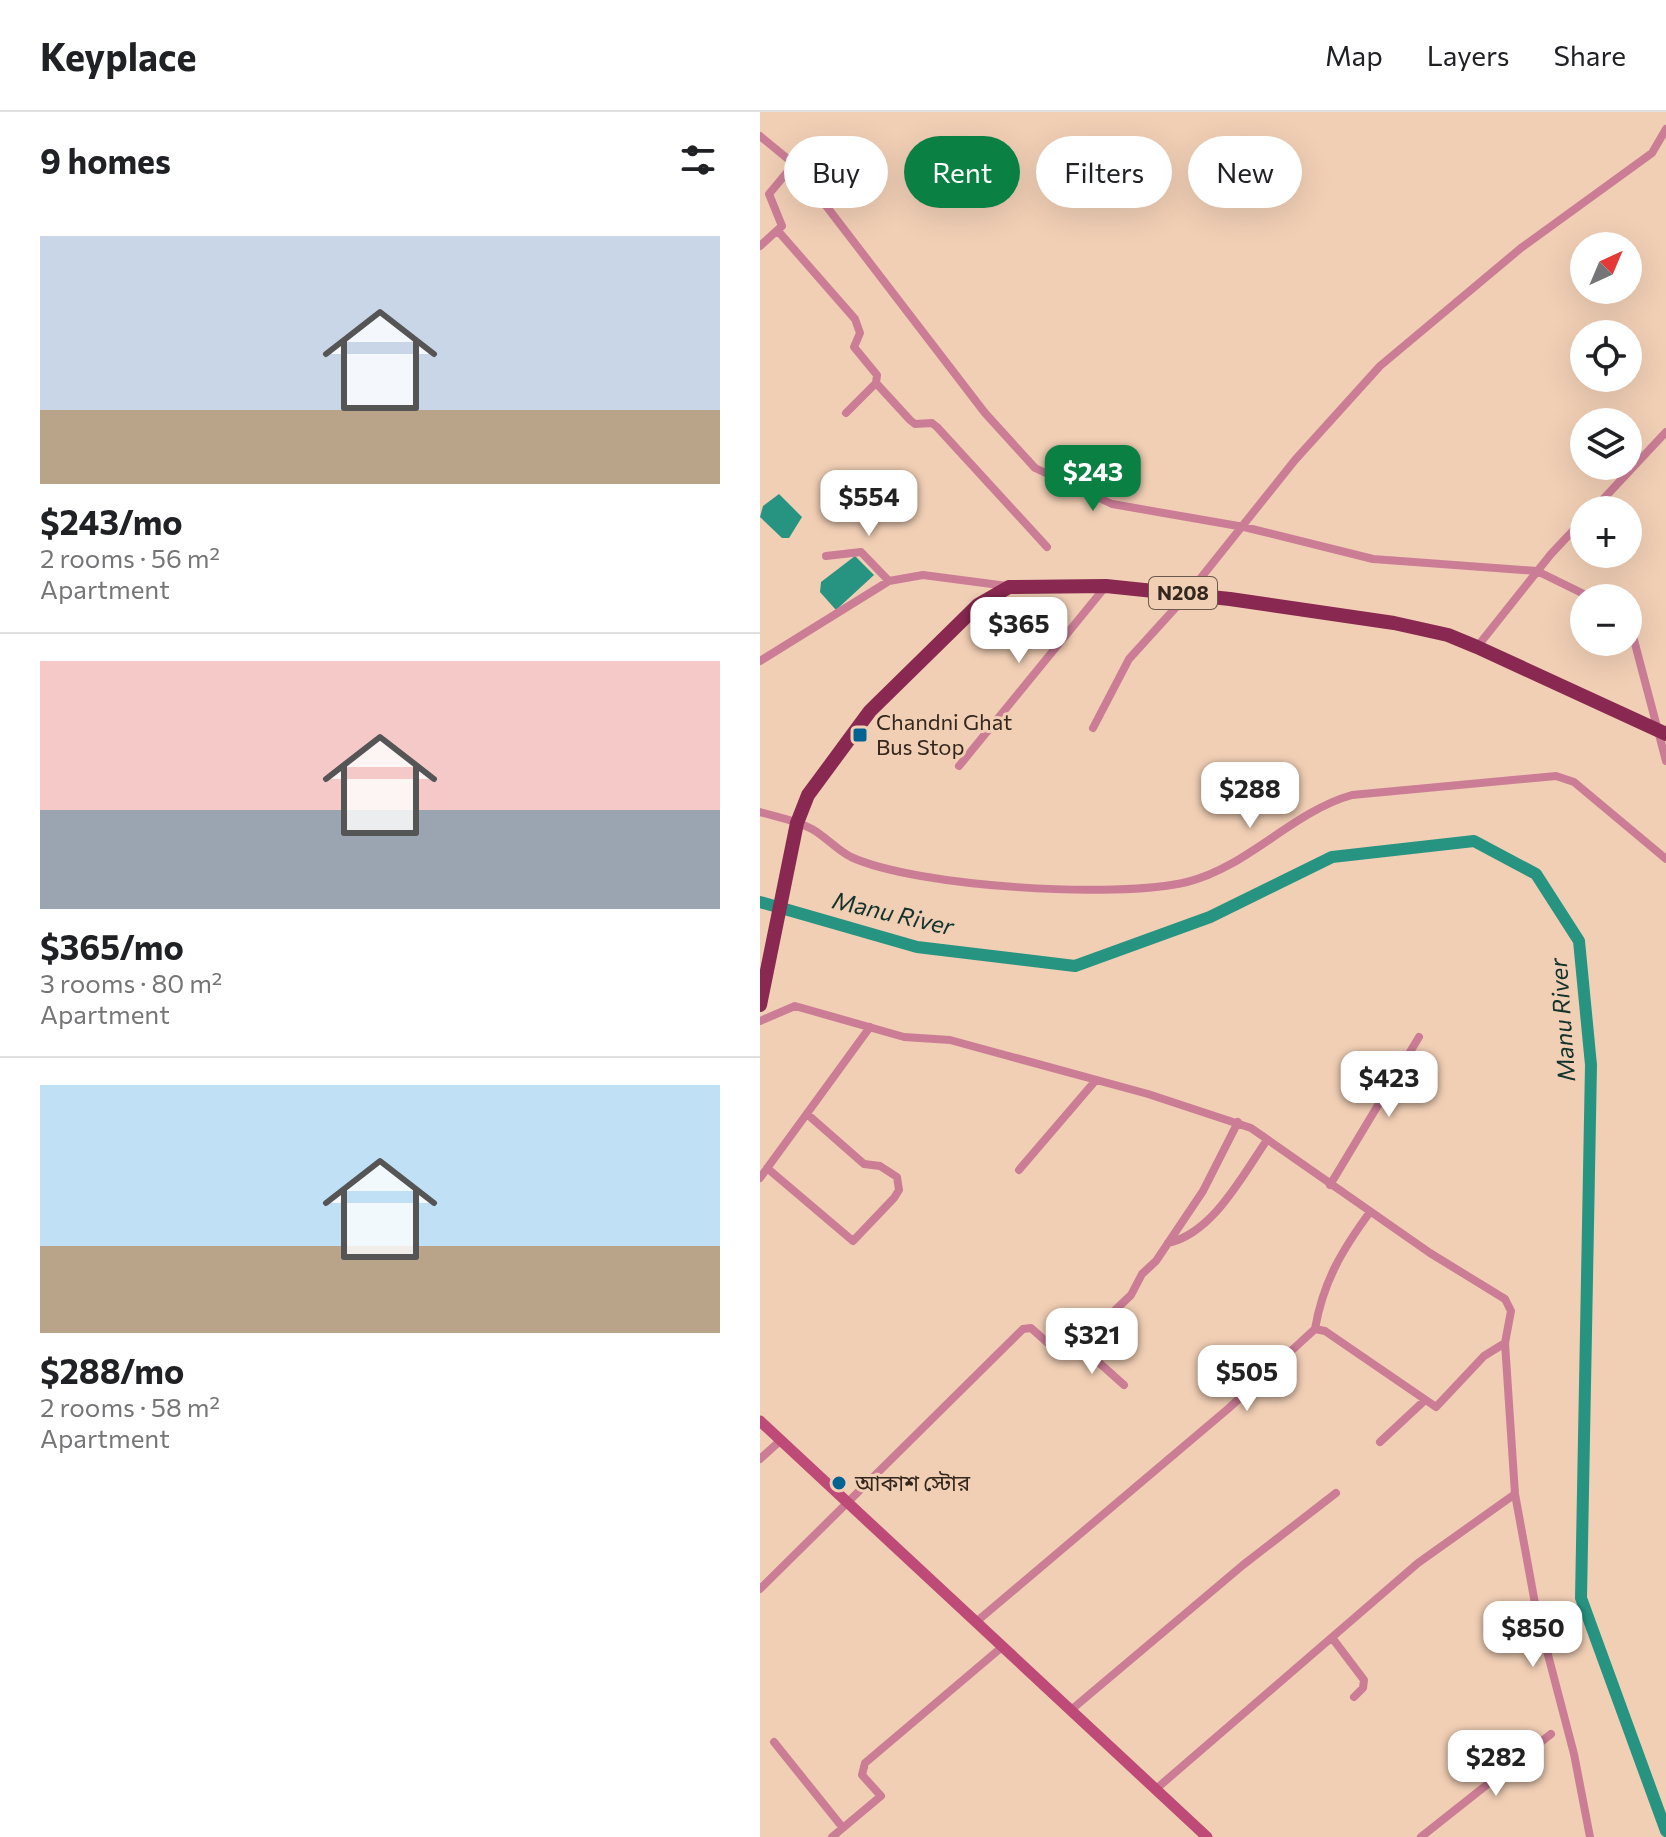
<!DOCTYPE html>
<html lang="en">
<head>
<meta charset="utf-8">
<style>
  body { margin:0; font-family:Commissioner,"Noto Sans Bengali",sans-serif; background:#f6f6f6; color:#202124; height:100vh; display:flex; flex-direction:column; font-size:30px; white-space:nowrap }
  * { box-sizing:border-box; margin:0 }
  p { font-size:26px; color:#757577 }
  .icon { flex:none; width:44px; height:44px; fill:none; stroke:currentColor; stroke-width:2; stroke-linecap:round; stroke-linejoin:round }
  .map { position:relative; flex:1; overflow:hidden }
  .sheet { display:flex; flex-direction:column; background:#fff; width:760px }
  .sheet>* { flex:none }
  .guide { position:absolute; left:24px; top:24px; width:760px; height:72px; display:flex; gap:16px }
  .needle { width:52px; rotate:44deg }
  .tools { position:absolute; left:810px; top:120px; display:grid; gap:16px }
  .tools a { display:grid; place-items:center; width:72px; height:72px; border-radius:50%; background:#fff; box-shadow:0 8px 32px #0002; font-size:40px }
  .price { position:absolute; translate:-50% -68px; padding:0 18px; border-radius:16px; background:#fff; color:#222; font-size:26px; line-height:52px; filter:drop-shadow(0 2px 4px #0008) }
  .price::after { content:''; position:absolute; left:50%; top:48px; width:24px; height:18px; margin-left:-12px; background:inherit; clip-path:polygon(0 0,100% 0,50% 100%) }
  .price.on { background:#0b8043; color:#fff }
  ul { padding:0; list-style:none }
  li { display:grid; align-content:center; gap:16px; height:424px; padding:0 40px }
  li+li { border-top:2px solid #e0e0e0 }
  li span { display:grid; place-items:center; height:248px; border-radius:0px; color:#555 }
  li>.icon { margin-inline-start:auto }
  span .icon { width:144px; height:144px; fill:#fffc; stroke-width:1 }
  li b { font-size:34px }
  h2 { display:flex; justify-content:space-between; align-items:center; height:96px; padding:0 40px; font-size:34px }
  .chip { padding:0 28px; border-radius:36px; background:#fff; box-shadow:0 8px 32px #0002; font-size:28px; line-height:72px }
  .chip.on { background:#0b8043; color:#fff }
  header { display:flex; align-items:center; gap:48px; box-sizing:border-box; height:112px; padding:0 40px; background:#fff; border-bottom:2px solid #e0e0e0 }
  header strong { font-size:38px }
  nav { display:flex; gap:44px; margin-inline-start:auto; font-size:28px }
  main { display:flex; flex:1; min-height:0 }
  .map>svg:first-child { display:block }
</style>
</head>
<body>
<header>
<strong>Keyplace</strong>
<nav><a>Map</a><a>Layers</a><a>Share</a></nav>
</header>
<main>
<section class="sheet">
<h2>9 homes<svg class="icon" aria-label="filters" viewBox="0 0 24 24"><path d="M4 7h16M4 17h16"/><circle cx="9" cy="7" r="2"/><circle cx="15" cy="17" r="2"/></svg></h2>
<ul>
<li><span style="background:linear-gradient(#c9d6e8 70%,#b9a48a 0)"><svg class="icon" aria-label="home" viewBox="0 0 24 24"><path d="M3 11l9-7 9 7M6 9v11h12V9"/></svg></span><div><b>$243/mo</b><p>2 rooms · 56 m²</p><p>Apartment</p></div></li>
<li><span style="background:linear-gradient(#f6c9c9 60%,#9aa5b1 0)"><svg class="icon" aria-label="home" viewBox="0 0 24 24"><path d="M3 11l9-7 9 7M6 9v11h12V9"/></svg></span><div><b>$365/mo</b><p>3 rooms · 80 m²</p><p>Apartment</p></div></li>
<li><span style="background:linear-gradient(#bfe0f5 65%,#b9a48a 0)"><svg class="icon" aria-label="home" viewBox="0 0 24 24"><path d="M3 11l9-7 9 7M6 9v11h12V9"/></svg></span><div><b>$288/mo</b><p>2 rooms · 58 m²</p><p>Apartment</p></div></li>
</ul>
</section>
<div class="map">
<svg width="906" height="1725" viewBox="0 0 906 1725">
  <rect width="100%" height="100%" fill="#f1cfb5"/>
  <path fill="#279482" d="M19,382L42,405L29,426H22L0,405L3,394Z
    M95,444L114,463L76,498L60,480L61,470Z"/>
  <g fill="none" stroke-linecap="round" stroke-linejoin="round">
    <path stroke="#279482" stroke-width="12" d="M0,790L157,835L315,854L450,805L572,745L714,729L776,762L819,829L831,953L821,1486L906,1719"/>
    <path stroke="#cb7d96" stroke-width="8" d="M0,24L34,52L225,301L275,356L352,392L484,415L613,447L777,459L832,486
      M18,119L95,207L100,221L94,235L117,263L116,271L86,301
      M0,134L22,114L9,82L34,52
      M116,271L150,308L155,312L172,311L177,315L287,435
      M833,398L906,320
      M66,444L101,440L129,469
      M868,520L874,528L906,649
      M717,535L791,442L824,407
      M0,549L129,469L163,463L247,474
      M333,616L369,547L428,482L535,348L620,254L761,136L892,41L906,17
      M199,654L346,474
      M0,700C17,705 36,708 52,717C66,725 77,738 91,745C156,775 357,787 427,770C488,755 532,700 592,683L796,664L814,670L906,747
      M0,909L35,894L144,925L190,928L388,982L491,1016L670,1141L745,1187L751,1199L745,1231L755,1382L658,1451L396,1677
      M7,1056L93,1129L134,1086L139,1078L137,1065L120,1054L104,1052L47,1002
      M259,1058L336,968
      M0,1066L110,915
      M570,1073L659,925
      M408,1131C453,1121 482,1064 507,1028
      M555,1217C563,1170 582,1138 610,1100
      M318,1232L364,1273
      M620,1330L664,1289
      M0,1347L21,1328
      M755,1382L776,1497L814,1642L830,1725
      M0,1477L263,1217L271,1216L299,1241L308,1243L371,1183L382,1162L396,1149L443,1079L478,1010
      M216,1510L469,1296L555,1217L565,1219L676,1295L724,1244L745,1231
      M573,1527L604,1568L603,1576L594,1585
      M311,1598L483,1453L576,1381
      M14,1630L83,1716
      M72,1725L121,1684L102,1663L105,1651L242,1535
      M661,1725L791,1622"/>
    <path stroke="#be4b77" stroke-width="11" d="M0,1309L447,1725"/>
    <path stroke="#892850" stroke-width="14" d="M0,893L37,711L48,683L110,599L218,493L249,475L346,474L470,487L634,511L688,523L717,535L906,622"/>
  </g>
  <g fill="#006392" stroke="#f1cfb5" stroke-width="3">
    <rect x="92" y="615" width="16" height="16" rx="4"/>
    <circle cx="79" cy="1371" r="8"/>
  </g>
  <g text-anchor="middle" stroke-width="6" stroke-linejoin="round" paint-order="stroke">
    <rect fill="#f1cfb5" stroke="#6d594b" stroke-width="2" x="389" y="465" width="68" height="32" rx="6"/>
    <g font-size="20" font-weight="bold" fill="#34271d">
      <text x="423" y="488">N208</text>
    </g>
    <g font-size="22" fill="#34271d" stroke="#f1cfb5" text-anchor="start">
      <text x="116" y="618">Chandni Ghat<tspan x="116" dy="25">Bus Stop</tspan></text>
      <text x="95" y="1379">আকাশ স্টোর</text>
    </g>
    <g font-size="24" font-style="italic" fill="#13332d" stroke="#f1cfb5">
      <text transform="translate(133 802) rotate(13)" y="8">Manu River</text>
      <text transform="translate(803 908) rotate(-94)" y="8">Manu River</text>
    </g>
  </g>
</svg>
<div class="tools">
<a><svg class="needle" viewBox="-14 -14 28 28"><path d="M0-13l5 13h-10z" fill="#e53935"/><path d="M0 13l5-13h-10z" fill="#757577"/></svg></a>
<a><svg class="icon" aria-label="locate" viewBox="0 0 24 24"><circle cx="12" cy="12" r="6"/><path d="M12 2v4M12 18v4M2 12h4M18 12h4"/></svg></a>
<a><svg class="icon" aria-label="layers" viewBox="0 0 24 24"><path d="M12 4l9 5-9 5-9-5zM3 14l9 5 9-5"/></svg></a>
<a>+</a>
<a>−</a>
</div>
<b class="price on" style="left:333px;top:401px">$243</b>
<b class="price" style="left:109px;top:426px">$554</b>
<b class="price" style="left:259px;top:553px">$365</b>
<b class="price" style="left:490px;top:718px">$288</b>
<b class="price" style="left:629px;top:1007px">$423</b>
<b class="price" style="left:332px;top:1264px">$321</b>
<b class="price" style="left:487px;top:1301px">$505</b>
<b class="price" style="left:773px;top:1557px">$850</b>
<b class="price" style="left:736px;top:1686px">$282</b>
<div class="guide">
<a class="chip">Buy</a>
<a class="chip on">Rent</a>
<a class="chip">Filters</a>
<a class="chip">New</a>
</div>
</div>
</main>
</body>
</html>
